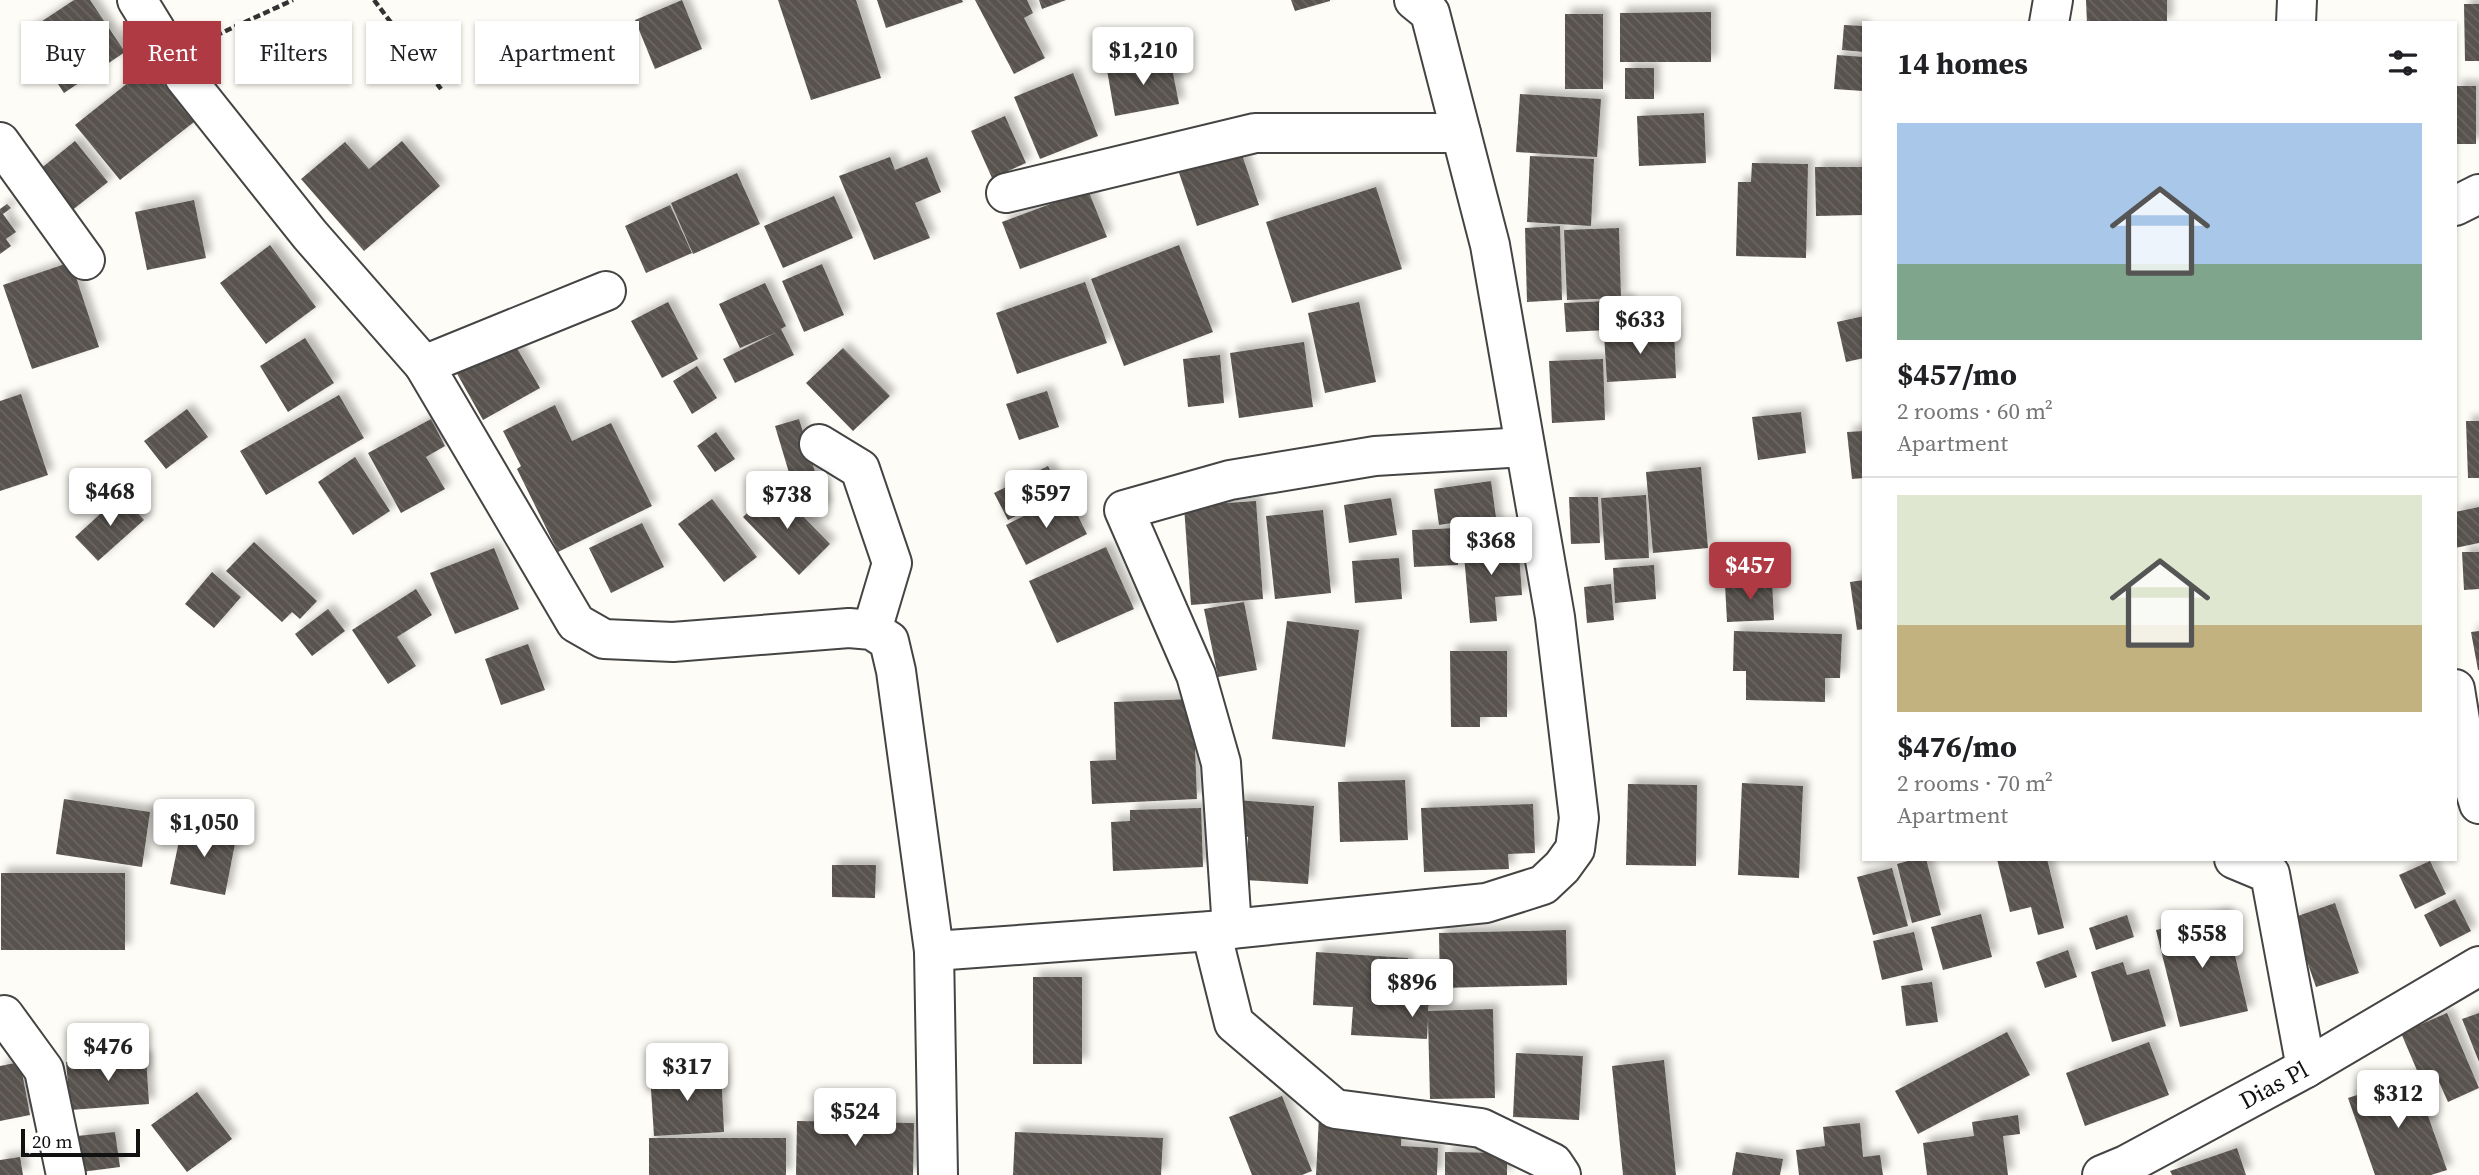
<!DOCTYPE html>
<html lang="en">
<head>
<meta charset="utf-8">
<style>
  body { margin:0; font-family:"Source Serif 4",serif; background:#f6f6f6; color:#202124; height:100vh; display:flex; flex-direction:column; font-size:26px; white-space:nowrap }
  * { box-sizing:border-box; margin:0 }
  p { font-size:23px; color:#757577 }
  .icon { flex:none; width:38px; height:38px; fill:none; stroke:currentColor; stroke-width:2; stroke-linecap:round; stroke-linejoin:round }
  .map { position:relative; flex:1; overflow:hidden }
  .sheet { position:absolute; left:1862px; top:21px; width:595px; height:840px; display:flex; flex-direction:column; background:#fff; border-radius:0px; box-shadow:0 2px 5px #0004 }
  .sheet>* { flex:none }
  .banner { position:absolute; left:21px; top:21px; width:665px; height:63px; display:flex; gap:14px }
  .scale { position:absolute; left:21px; bottom:18px; width:119px; box-sizing:border-box; padding-left:7px; border:4px solid #111; border-top:0; font-size:19px; line-height:24px; white-space:nowrap; color:#111; -webkit-text-stroke:5px #fff; paint-order:stroke }
  .price { position:absolute; translate:-50% -60px; padding:0 16px; border-radius:7px; background:#fff; color:#222; font-size:23px; line-height:46px; filter:drop-shadow(0 2px 4px #0008) }
  .price::after { content:''; position:absolute; left:50%; top:42px; width:21px; height:16px; margin-left:-10px; background:inherit; clip-path:polygon(0 0,100% 0,50% 100%) }
  .price.on { background:#b03a44; color:#fff }
  ul { padding:0; list-style:none }
  li { display:grid; align-content:center; gap:14px; height:371px; padding:0 35px }
  li+li { border-top:2px solid #e0e0e0 }
  li span { display:grid; place-items:center; height:217px; border-radius:0px; color:#555 }
  li>.icon { margin-inline-start:auto }
  span .icon { width:126px; height:126px; fill:#fffc; stroke-width:1 }
  li b { font-size:30px }
  h2 { display:flex; justify-content:space-between; align-items:center; height:84px; padding:0 35px; font-size:30px }
  .chip { padding:0 24px; border-radius:0px; background:#fff; box-shadow:0 2px 5px #0004; font-size:24px; line-height:63px }
  .chip.on { background:#b03a44; color:#fff }
  .map>svg:first-child { display:block }
</style>
</head>
<body>
<div class="map">
<svg width="2479" height="1175" viewBox="0 0 2479 1175">
  <defs>
    <pattern id="building-back-hatch" width="6" height="6" patternUnits="userSpaceOnUse" patternTransform="scale(1.75)"><rect width="6" height="6" fill="#58524e"/><path d="M-1 5l2 2M0 0l6 6M5-1l2 2" fill="none" stroke="#6b6663"/></pattern>
    <filter id="shadow"><feDropShadow dx="6" dy="-6" stdDeviation="3.5" flood-color="#0004"/></filter>
  </defs>
  <rect width="100%" height="100%" fill="#fefcf6"/>
  <path fill="url(#building-back-hatch)" filter="url(#shadow)" d="M74,0H90L125,52L64,93L24,33Z
    M682,0L702,49L655,69L635,20Z
    M778,0H856L881,78L811,100Z
    M877,0H962L963,2L886,28Z
    M975,0H1027L1033,13L1024,18L1045,58L1014,74Z
    M1039,0H1066L1042,9Z
    M1291,0H1330V1L1295,11Z
    M2086,0H2167V23H2087Z
    M2464,4H2479V61H2465Z
    M1711,12V62H1620V13Z
    M1565,14H1603V89H1565Z
    M1844,25L1864,26V52L1842,50Z
    M1837,55L1864,57L1863,91L1834,89Z
    M1170,58L1179,104L1115,116L1107,70Z
    M149,66L194,122L120,180L75,125Z
    M1625,68H1654V99H1625Z
    M1073,73L1098,136L1040,159L1014,97Z
    M2455,86H2476V144H2455Z
    M1520,94L1601,99L1597,157L1516,152Z
    M1704,113L1706,163L1639,166L1637,116Z
    M1005,116L1026,163L992,178L971,131Z
    M1237,140L1259,205L1197,226L1175,161Z
    M75,141L108,182L66,215L34,174Z
    M402,141L440,186L364,251L301,179L345,142L369,169Z
    M1530,156L1594,159L1591,226L1527,222Z
    M890,157L895,170L927,157L941,192L915,203L930,238L874,260L839,176Z
    M1752,163L1808,164L1806,258L1736,256L1738,182H1751Z
    M1815,167H1864V215L1816,216Z
    M737,173L760,224L693,254L671,203Z
    M1376,187L1402,269L1292,303L1266,222Z
    M1088,190L1107,237L1020,269L1002,222Z
    M834,196L853,238L783,268L764,226Z
    M194,200L206,258L147,270L135,212Z
    M7,204L11,208L3,214L16,232L6,239L11,246L0,254V209Z
    M670,205L692,253L646,273L625,226Z
    M1560,226L1562,300L1527,302L1525,228Z
    M1619,228L1621,298L1567,300L1564,230Z
    M270,245L316,307L266,344L220,283Z
    M1179,245L1213,332L1124,366L1091,279Z
    M71,262L99,347L32,369L3,285Z
    M822,264L844,315L804,332L782,281Z
    M1085,282L1107,343L1017,374L996,313Z
    M765,283L786,326L781,329L794,355L735,383L723,359L777,332L740,348L719,304Z
    M1628,300L1630,329L1566,332L1564,303Z
    M668,302L698,359L662,378L631,321Z
    M1359,302L1376,382L1325,393L1308,313Z
    M1864,316V358L1846,362L1837,322Z
    M1674,331L1676,378L1607,382L1604,334Z
    M305,338L334,383L288,412L260,366Z
    M511,338L540,388L483,420L455,370Z
    M1304,342L1313,407L1239,418L1230,353Z
    M843,348L890,396L853,431L806,383Z
    M1220,355L1224,403L1188,407L1183,359Z
    M1603,359L1605,420L1552,423L1549,361Z
    M697,366L717,398L692,414L673,381Z
    M1047,391L1059,427L1019,440L1006,404Z
    M21,394L48,475L0,491V401Z
    M339,395L364,438L266,495L240,451Z
    M555,405L572,441L611,423L652,506L558,552L517,469L521,466L503,431Z
    M187,409L208,437L166,469L144,441Z
    M1801,412L1806,453L1758,460L1752,417Z
    M431,419L445,446L426,457L445,489L401,513L368,453Z
    M799,419L826,508L802,516L775,426Z
    M2466,421H2479V478H2468Z
    M1864,431V478L1852,479L1847,432Z
    M716,432L735,459L715,472L697,446Z
    M355,457L390,511L353,535L318,482Z
    M1048,466L1062,493L1008,520L994,493Z
    M1701,467L1708,548L1653,553L1646,472Z
    M1491,481L1498,532L1461,537L1459,522L1439,525L1434,489Z
    M774,487L830,544L799,575L743,517Z
    M1067,494L1087,534L1026,565L1006,525Z
    M121,495L144,520L98,561L75,537Z
    M1646,495L1649,558L1605,560L1601,498Z
    M1569,497H1598L1600,543L1571,544Z
    M1391,498L1397,535L1349,543L1344,505Z
    M712,499L757,557L724,582L678,524Z
    M1256,501L1263,599L1191,605L1184,506Z
    M2479,507V543L2455,548V512Z
    M1323,510L1331,593L1275,599L1266,516Z
    M642,523L664,567L611,593L589,548Z
    M1457,528L1458,565L1414,567L1412,530Z
    M1518,540L1522,595L1495,597L1497,621L1470,623L1463,544Z
    M254,542L317,601L300,619L292,612L282,622L226,571Z
    M1106,547L1134,609L1057,643L1029,581Z
    M494,548L519,609L455,634L430,573Z
    M2462,552H2479V589L2464,590Z
    M1399,558L1402,599L1355,603L1352,561Z
    M1654,565L1656,599L1615,603L1613,568Z
    M212,572L241,597L214,628L185,604Z
    M1864,580V629L1857,630L1850,582Z
    M1772,581L1774,620L1727,622L1725,584Z
    M1611,584L1614,620L1587,623L1584,587Z
    M416,589L432,615L397,637L416,666L388,684L352,630Z
    M1244,602L1257,670L1218,677L1204,609Z
    M328,609L345,631L312,656L295,634Z
    M1287,621L1359,630L1345,747L1272,739Z
    M1734,631L1842,634L1840,678H1825V702L1746,700V671H1733Z
    M2479,631V670H2478L2471,632Z
    M528,644L545,690L501,705L485,659Z
    M1450,651H1507V717H1480V727H1451Z
    M1193,699L1197,799L1092,804L1090,761L1116,760L1114,702Z
    M1405,780L1408,840L1340,842L1338,782Z
    M1742,783L1803,786L1799,878L1738,875Z
    M1628,784L1697,785L1696,866L1626,865Z
    M64,799L150,812L142,867L56,854Z
    M1237,800L1314,806L1308,884L1245,880L1248,837L1234,835Z
    M1533,804L1535,853L1508,854L1509,869L1424,872L1421,808Z
    M1201,808L1203,867L1113,871L1111,822L1130,821V810Z
    M183,822L237,833L225,895L170,884Z
    M1915,859H1926L1941,915L1912,923L1897,864Z
    M1997,859H2047L2064,928L2038,935L2031,907L2010,912Z
    M2430,861L2446,894L2415,909L2399,875Z
    M832,865H876L875,898L832,897Z
    M1892,868L1908,926L1873,935L1857,877Z
    M1,873H125V950H1Z
    M2455,899L2471,931L2440,947L2424,915Z
    M2335,903L2359,973L2316,987L2292,918Z
    M2225,913L2248,1011L2180,1027L2156,930Z
    M1981,914L1992,957L1943,970L1931,927Z
    M2127,915L2134,937L2096,950L2089,928Z
    M1566,930L1567,985L1440,988L1439,933Z
    M1914,932L1923,970L1882,980L1873,941Z
    M2068,950L2077,977L2045,988L2036,962Z
    M1316,952L1408,958L1407,970L1431,971L1428,1011L1493,1009L1495,1098L1430,1099L1428,1018L1427,1039L1351,1035L1353,1007L1313,1005Z
    M2123,962L2127,975L2149,969L2166,1026L2112,1042L2091,972Z
    M1033,977H1082V1064H1033Z
    M1932,982L1938,1022L1906,1026L1901,986Z
    M2447,1013L2479,1088L2448,1102L2439,1082L2425,1089L2401,1033Z
    M2479,1013V1062L2462,1019Z
    M2007,1032L2030,1075L1918,1134L1895,1091Z
    M2149,1042L2169,1095L2085,1126L2066,1073Z
    M1516,1053L1583,1056L1579,1120L1513,1117Z
    M146,1056L149,1104L70,1110L66,1062Z
    M1664,1060L1676,1175H1623L1612,1066Z
    M20,1062L30,1115L0,1121V1066Z
    M721,1070L724,1132L654,1136L650,1074Z
    M2414,1076L2447,1170L2431,1175H2375L2348,1098Z
    M197,1092L232,1139L187,1172L151,1125Z
    M1282,1096L1312,1171L1302,1175H1252L1229,1117Z
    M2018,1115L2020,1134L2003,1136L2008,1175H1927L1923,1143L1974,1136L1972,1122Z
    M1319,1117L1402,1122L1401,1146L1438,1148L1437,1175H1316Z
    M797,1121L914,1123L913,1175H796Z
    M1860,1123L1863,1157L1880,1155L1883,1175H1799L1796,1150L1825,1146L1823,1127Z
    M115,1132L120,1167L81,1172L77,1136Z
    M1015,1132L1163,1138L1161,1175H1013Z
    M649,1138H786V1175H649Z
    M2237,1148L2246,1175H2172L2170,1171Z
    M1445,1152L1507,1153V1175H1445Z
    M1736,1152L1783,1159L1780,1175H1732Z
    M20,1157L23,1175H0V1160Z"/>
  <g fill="none" stroke-linecap="round" stroke-linejoin="round">
    <g stroke="#444" stroke-width="42">
      <g id="minor">
        <path d="M137,0L185,78L310,235L424,365L576,623L604,639L673,642L849,628L872,630L889,641L896,671L934,951L938,1175"/>
        <path d="M2049,23L2053,0"/>
        <path d="M2296,23L2297,0"/>
        <path d="M0,142L85,260"/>
        <path d="M1006,193L1255,133H1461"/>
        <path d="M2455,206L2479,194"/>
        <path d="M424,365L606,291"/>
        <path d="M819,444L860,469L892,563L872,630"/>
        <path d="M2455,689L2467,764L2479,804"/>
        <path d="M2234,859L2270,874L2306,1068"/>
        <path d="M1232,929L1221,763L1196,675L1124,510L1230,480L1375,456L1525,447"/>
        <path d="M1211,931L1234,1023L1335,1109L1481,1128L1553,1163L1561,1175"/>
        <path d="M934,951L1211,931L1486,903L1543,885L1562,867L1575,849L1579,818L1555,617L1490,245L1430,13L1414,0"/>
        <path d="M4,1015L44,1070L66,1175"/>
        <path id="s1" d="M2102,1175L2126,1165L2306,1068L2479,966"/>
      </g>
    </g>
    <path stroke="#333" stroke-width="4.5" stroke-dasharray="7 3.5" stroke-linecap="butt" d="M374,0L441,89
      M206,40L293,0"/>
    <use href="#minor" stroke="#fff" stroke-width="38"/>
  </g>
  <g text-anchor="middle" stroke-width="7" stroke-linejoin="round" paint-order="stroke">
    <g font-size="24" fill="#111" stroke="#fff">
      <text dy="8" stroke="none"><textPath href="#s1" startOffset="194">Dias Pl</textPath></text>
    </g>
  </g>
</svg>
<div class="scale">20 m</div>
<b class="price" style="left:1143px;top:87px">$1,210</b>
<b class="price" style="left:1640px;top:356px">$633</b>
<b class="price" style="left:110px;top:528px">$468</b>
<b class="price" style="left:1046px;top:530px">$597</b>
<b class="price" style="left:787px;top:531px">$738</b>
<b class="price" style="left:1491px;top:577px">$368</b>
<b class="price on" style="left:1750px;top:602px">$457</b>
<b class="price" style="left:204px;top:859px">$1,050</b>
<b class="price" style="left:2202px;top:970px">$558</b>
<b class="price" style="left:1412px;top:1019px">$896</b>
<b class="price" style="left:108px;top:1083px">$476</b>
<b class="price" style="left:687px;top:1103px">$317</b>
<b class="price" style="left:2398px;top:1130px">$312</b>
<b class="price" style="left:855px;top:1148px">$524</b>
<div class="banner">
<a class="chip">Buy</a>
<a class="chip on">Rent</a>
<a class="chip">Filters</a>
<a class="chip">New</a>
<a class="chip">Apartment</a>
</div>
<section class="sheet">
<h2>14 homes<svg class="icon" aria-label="filters" viewBox="0 0 24 24"><path d="M4 7h16M4 17h16"/><circle cx="9" cy="7" r="2"/><circle cx="15" cy="17" r="2"/></svg></h2>
<ul>
<li><span style="background:linear-gradient(#a9c7e8 65%,#7fa58c 0)"><svg class="icon" aria-label="home" viewBox="0 0 24 24"><path d="M3 11l9-7 9 7M6 9v11h12V9"/></svg></span><div><b>$457/mo</b><p>2 rooms · 60 m²</p><p>Apartment</p></div></li>
<li><span style="background:linear-gradient(#dfe7d0 60%,#c2b280 0)"><svg class="icon" aria-label="home" viewBox="0 0 24 24"><path d="M3 11l9-7 9 7M6 9v11h12V9"/></svg></span><div><b>$476/mo</b><p>2 rooms · 70 m²</p><p>Apartment</p></div></li>
</ul>
</section>
</div>
</body>
</html>
